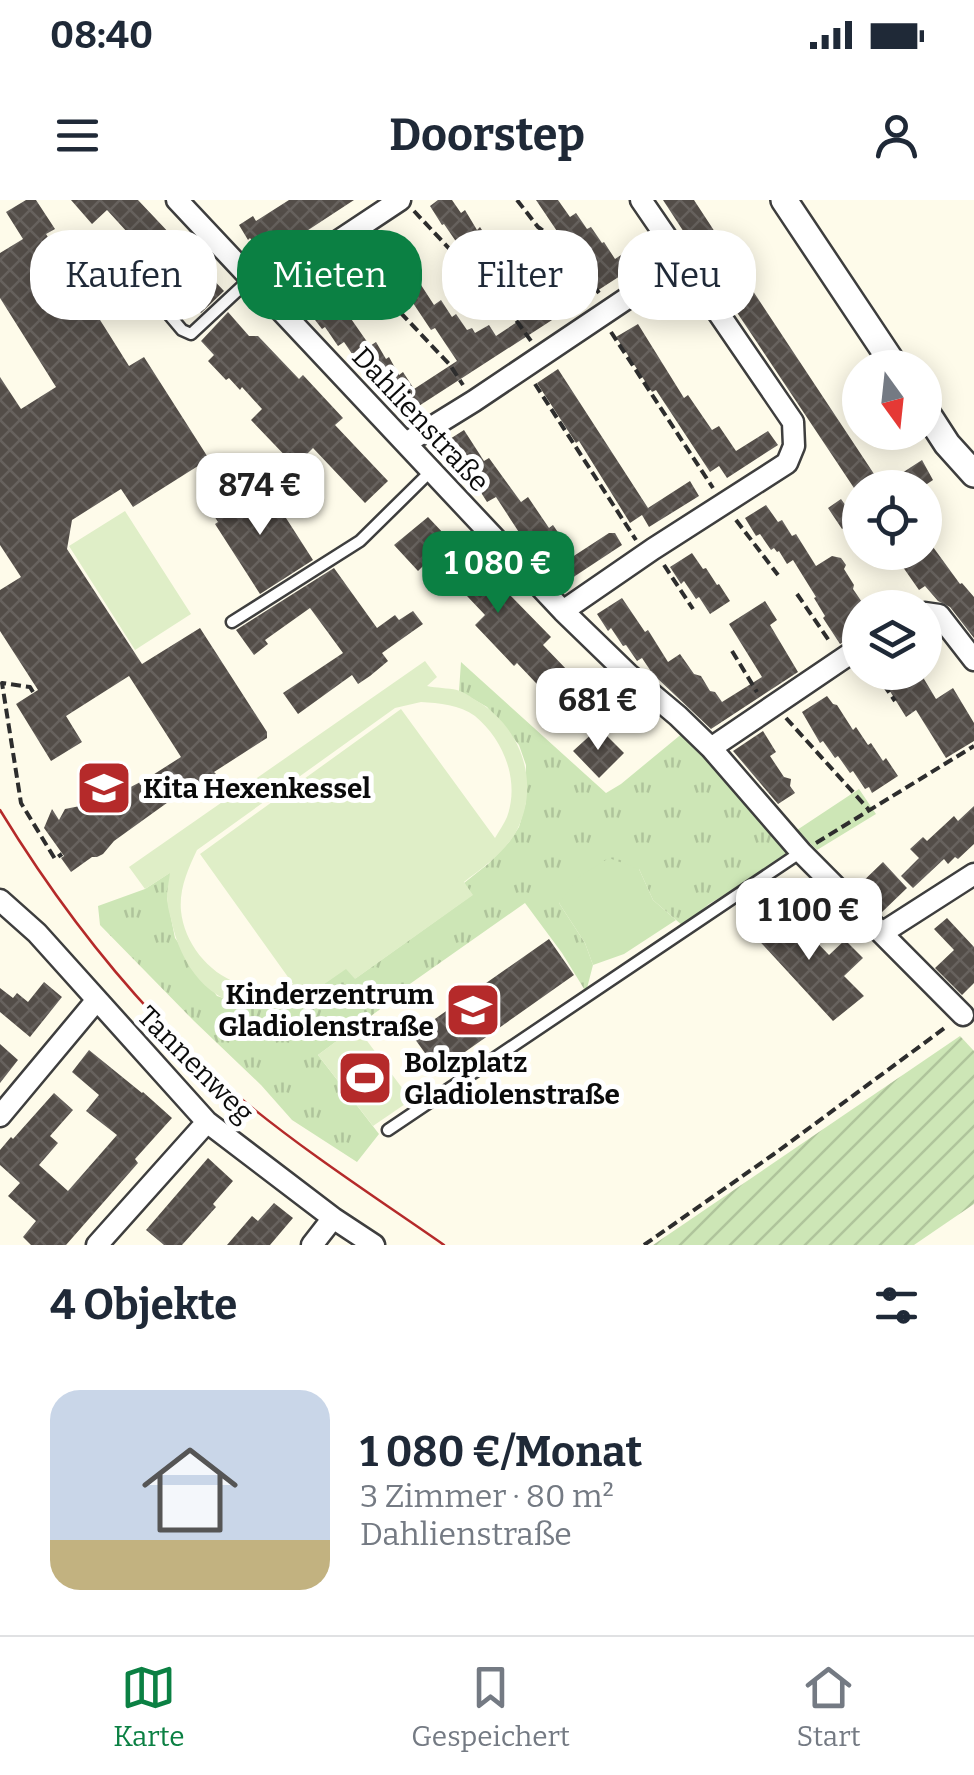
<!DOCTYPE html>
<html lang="de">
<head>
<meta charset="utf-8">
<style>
  body { margin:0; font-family:Bitter,serif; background:#f6f6f7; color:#1f2937; height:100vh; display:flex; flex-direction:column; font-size:38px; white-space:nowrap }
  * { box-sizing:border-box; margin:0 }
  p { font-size:32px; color:#747a83 }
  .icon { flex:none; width:55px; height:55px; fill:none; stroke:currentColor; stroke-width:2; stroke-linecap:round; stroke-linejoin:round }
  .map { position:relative; height:1045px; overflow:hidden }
  .details { display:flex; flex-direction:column; background:#fff; flex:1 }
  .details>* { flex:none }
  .banner { position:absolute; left:30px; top:30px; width:915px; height:90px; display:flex; gap:20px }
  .needle { width:65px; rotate:165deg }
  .tools { position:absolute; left:842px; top:150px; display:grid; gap:20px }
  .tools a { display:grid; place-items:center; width:100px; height:100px; border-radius:50%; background:#fff; box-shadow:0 5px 25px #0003; font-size:50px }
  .price { position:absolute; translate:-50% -85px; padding:0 22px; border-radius:20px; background:#fff; color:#222; font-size:32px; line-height:65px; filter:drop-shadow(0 2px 5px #0008) }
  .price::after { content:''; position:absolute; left:50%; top:60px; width:30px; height:22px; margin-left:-15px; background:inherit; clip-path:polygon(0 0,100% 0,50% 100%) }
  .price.selected { background:#0b8043; color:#fff }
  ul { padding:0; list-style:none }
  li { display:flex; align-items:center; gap:30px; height:250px; padding:0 50px }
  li+li { border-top:2px solid #e0e1e3 }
  li span { display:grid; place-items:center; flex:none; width:280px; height:200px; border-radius:30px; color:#555 }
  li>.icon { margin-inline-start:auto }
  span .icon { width:120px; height:120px; fill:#fffc; stroke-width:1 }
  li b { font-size:42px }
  h2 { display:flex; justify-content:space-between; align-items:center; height:120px; padding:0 50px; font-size:42px }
  .tag { padding:0 35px; border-radius:40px; background:#fff; box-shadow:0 5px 25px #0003; font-size:35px; line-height:90px }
  .tag.selected { background:#0b8043; color:#fff }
  .status { display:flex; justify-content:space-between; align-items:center; height:70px; padding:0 50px; background:#fff; direction:ltr }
  .status svg { height:28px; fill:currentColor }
  header { display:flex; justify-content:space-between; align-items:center; height:130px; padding:0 50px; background:#fff; font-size:45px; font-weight:700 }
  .dock { display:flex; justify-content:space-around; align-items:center; height:140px; border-top:2px solid #e0e1e3; background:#fff; font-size:28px; color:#747a83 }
  .dock a { display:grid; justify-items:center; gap:5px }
  .dock .selected { color:#0b8043 }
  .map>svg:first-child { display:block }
</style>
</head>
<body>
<div class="status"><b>08:40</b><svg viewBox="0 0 49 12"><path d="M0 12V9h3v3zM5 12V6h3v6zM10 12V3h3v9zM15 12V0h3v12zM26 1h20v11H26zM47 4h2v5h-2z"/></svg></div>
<header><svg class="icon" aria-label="menu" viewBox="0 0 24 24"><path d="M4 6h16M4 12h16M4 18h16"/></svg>Doorstep<svg class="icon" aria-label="person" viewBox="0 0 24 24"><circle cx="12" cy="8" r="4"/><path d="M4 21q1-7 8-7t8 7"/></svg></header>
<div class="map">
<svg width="974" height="1045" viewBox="0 0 974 1045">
  <defs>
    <pattern id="grass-tufts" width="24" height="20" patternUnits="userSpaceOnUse" patternTransform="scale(2.5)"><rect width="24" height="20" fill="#cde6b6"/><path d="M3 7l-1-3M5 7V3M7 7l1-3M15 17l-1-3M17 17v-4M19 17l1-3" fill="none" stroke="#afc49b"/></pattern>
    <pattern id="garden-furrows" width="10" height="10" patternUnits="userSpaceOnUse" patternTransform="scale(2.5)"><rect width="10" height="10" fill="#cde6b6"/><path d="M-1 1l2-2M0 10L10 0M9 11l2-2" fill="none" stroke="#afc49b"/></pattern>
    <pattern id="building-cross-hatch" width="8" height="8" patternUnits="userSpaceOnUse" patternTransform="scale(2.5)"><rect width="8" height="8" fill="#534d48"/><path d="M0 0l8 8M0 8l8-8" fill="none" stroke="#67625e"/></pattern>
  </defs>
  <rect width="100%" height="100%" fill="#fefbea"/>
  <path fill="url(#grass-tufts)" d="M461,462L606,593L621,584L684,532L793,654L709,704L683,726L653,700L639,669L559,703L585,743L593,765L586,792L562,753L525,703L397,793L379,810L318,855L379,934L357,962L292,920L261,885L194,821L100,725L98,706L145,689L171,672L167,698L175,738L217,796L245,805H278L308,795L346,768L356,778L472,695L464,683L488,664L509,642L519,627L526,602V565L519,545L487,507L459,491Z"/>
  <path fill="#cde6b6" d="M859,589L876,614L817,650L797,630Z
    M609,658L639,669L653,700L676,720L624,754L593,765L585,743L559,703L579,677Z"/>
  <path fill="url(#garden-furrows)" d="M960,836L974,851V1004L914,1045H653Z"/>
  <path fill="#dfeec7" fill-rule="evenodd" d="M125,311L191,414L135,450L69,346Z
    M425,461L437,477L427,486C436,488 448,488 457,490C464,492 471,497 477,501C521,527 540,582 518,628C507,651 484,667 464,682L473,695L355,779L346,769C325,783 304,801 278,805C218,816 182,773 171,719C169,712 167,704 167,696C167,689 169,681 170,673L145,689L129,667ZM421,502C439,503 460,505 475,516C504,540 520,581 507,617C504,624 499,631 495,638L401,509L200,654L293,784C276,787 255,789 238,783C208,773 184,742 181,711C179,689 188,669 197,650L395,508Z
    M356,826L411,900L373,926L318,855Z"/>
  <path fill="url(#building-cross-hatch)" d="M26,0H36L55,29L46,34L129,166L144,157L209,259L133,307L121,289L72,320L67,349L142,464L200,428L267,532V538L214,572L216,574L198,585L196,582L114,641L103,654L97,657H92L71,672L61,658L64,656L44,628L52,609L59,620L65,609L85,605L93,614L98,604L148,578L181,557L129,476L66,516L82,542L51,561L16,504L38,490L0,431V390L21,377L0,345V177L21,209L56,187L0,98V53L23,39L6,12Z
    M71,0H138L224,91L201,113L107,10L92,24Z
    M289,0H354L267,57L258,43L255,45L250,38L248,40L239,25L253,16L256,21Z
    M438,0H452L461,13L465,10L477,30L480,27L502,61L510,56L521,72L524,70L535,87L538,85L549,102L590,75L568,41L565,43L536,0H558L570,17L576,13L587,29L591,27L602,43L604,42L615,59L642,41L651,56L408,213L398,199L392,204L381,186L378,188L367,172L365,173L344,142L338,146L325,127L322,129L295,94L315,81L342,116L347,113L370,146L376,142L386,159L389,157L399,175L403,172L414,189L457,161L435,128L431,130L411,100L405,104L392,84L389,86L377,67L374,69L361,50L381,38L393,57L397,54L409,73L412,71L434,105L441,100L452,117L456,114L467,130L472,128L475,133L489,125L496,136L523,118L479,56L473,61L460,41L457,43L444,24L442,25L430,6Z
    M663,0H694L732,58L727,61L742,85L747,82L882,286L922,260L933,280L921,288H854L726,96L728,95L713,70L710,72Z
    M228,112L249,136H258L299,179L303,175L343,218L335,225L388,281L365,303L313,248L295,266L251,220L262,209L242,187L240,190L229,178L226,180L208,161L214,155L201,141Z
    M638,124L684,198L688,195L712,230L719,226L736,251L768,231L778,245L727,278L719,266L710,272L656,190L652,192L616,137Z
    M558,169L648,308L690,281L699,296L649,327L642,315L630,323L579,241L576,243L537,183Z
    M464,230L484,261L489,258L521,302L528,297L549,328L553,325L574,356L552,370L532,339L526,343L496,297L487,302L468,272L462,275L442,244Z
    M238,289L248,304L268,290L313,360L260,394L215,324L218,322L209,308Z
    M841,299L856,320L842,329L828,308Z
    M766,305L778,322L782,320L792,336L796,334L816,366L832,356L841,358L846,365L844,369L854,385L853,389L866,408H860V414L846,422L854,435L840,444L823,418L825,416L814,398L816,397L793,360L787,364L779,351L777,352L774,348L771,350L760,334L756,336L745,318Z
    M428,317L463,354L467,351L551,437L543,445L594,498L571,520L517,463L514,466L475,425L485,415L431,358L418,371L394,345Z
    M609,333H615L622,345L572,378L563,363Z
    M925,336L960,384L962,383L974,397V438L950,407L938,401L925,386L919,390L898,360L908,352H925Z
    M692,353L703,369L706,368L717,385L719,384L730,401L710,414L699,397L696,399L684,381L681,384L670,367Z
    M334,368L377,428L395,415L399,420L413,411L423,424L382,453L388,461L370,476L358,484L352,475L298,514L283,493L343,453L310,408L265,440L268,444L254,455L236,430Z
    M622,398L645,432L648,430L668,462L680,454L694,474L701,476L710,491L715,492L722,502L762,477L729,424L765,401L777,420L770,425L798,472L711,529L657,478L656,479L642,458L637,461L626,445L623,446L611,428L608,431L597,414Z
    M878,472H925L924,479L936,499L953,488L974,523V541L946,558L916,510L906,517Z
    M621,488L632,500L620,512L609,500Z
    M827,496L833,504L837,505L853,530L856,527L868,545L871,543L883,561L886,558L898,576L872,593L869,587L865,589L853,571L850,573L838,556L835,558L823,541L820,543L802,512Z
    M595,531L604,540L607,536L624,553L599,578L573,551Z
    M763,531L776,552L770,556L784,577L791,579L790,586L795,593L778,604L733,551Z
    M974,606V644L958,659L955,657L948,664L944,659L913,688L901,676L919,658L910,649L923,637L927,641L954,616L958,621Z
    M883,662L907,688L881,713L856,688Z
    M762,703L796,739L806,731L829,755L845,740L863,758L844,776L864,796L833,821L742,722Z
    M947,718L974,747V783L962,795L935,768L954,750L934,729Z
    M549,739L574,775L438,871L412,835Z
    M44,782L62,797L30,837L0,812V788L13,798L17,793L28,802Z
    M0,844L18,860L0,883Z
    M89,850L142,893L143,892L172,918L135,959L138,963L66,1045H31L23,1037L36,1021L8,996L20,983L0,965V950L11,937L13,939L54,893L73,910L50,936L58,943L39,965L68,991L117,935L86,911L99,895L72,872Z
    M208,958L233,981L213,1004L216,1007L182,1045H164L146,1030Z
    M274,1003L293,1018L270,1045H227L252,1016L258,1021Z"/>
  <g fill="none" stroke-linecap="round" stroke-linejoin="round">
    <g stroke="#3e3e3e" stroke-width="15">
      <path id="service" d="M128,66L182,130L191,134L250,79
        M232,422L360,341L431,271
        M388,930L801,652"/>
    </g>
    <g stroke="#3e3e3e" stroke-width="25">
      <path id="minor" d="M177,0L563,411L628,474L678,516L711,548L801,652L963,815
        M263,91L400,0
        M406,243L474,201L684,60
        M563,411L653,349L787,263L794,246L793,222L641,0
        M925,413L939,415L974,460
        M711,548L860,447
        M0,700L37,733L207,922L333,1018L374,1045
        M882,733L974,674
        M0,916L96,801
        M97,1045L207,922
        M312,1045L333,1018"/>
    </g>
    <g stroke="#3e3e3e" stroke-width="30">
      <path id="tertiary" d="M784,0L896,168
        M925,210L947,244L974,274"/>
    </g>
    <path stroke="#2d2d2d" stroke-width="4" stroke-dasharray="10 5" stroke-linecap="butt" d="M517,0L538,27L566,47L599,93
      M414,11L516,120L531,141
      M349,58L450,165L463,185
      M611,132L713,288
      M535,184L636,340
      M736,320L778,375
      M664,365L693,409
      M797,394L830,442
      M732,451L757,492
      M875,472L895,501
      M33,492L30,487L2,483L21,603L55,659L62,654
      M786,518L870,611
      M816,643L974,546
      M644,1045L774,954L946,827"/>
    <use href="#service" stroke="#fff" stroke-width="10"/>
    <use href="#minor" stroke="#fff" stroke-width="20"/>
    <use href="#tertiary" stroke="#fff" stroke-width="25"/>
    <path stroke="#b52a2a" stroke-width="2.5" d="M0,610C66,718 143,815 239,897C304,951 375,997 444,1045"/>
  </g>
  <defs>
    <g id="school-square" transform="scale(2.875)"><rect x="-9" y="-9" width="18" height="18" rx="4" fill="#b52a2a" stroke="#fff"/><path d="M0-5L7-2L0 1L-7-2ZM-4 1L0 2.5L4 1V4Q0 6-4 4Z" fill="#fff"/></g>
    <g id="stadium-square" transform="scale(2.875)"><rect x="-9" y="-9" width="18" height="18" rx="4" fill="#b52a2a" stroke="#fff"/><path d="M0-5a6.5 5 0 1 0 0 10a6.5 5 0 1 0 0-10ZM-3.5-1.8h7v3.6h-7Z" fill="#fff"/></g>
  </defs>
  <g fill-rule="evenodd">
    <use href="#school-square" x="104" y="588"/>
    <use href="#school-square" x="473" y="810"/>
    <use href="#stadium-square" x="365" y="878"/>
  </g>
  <g text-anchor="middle" stroke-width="10" stroke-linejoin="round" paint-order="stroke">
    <g font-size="28" fill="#0b0b0b" stroke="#fff">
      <text transform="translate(421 219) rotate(47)" y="10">Dahlienstraße</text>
      <text transform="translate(196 864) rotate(45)" y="10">Tannenweg</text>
    </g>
    <g font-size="28" font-weight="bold" fill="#0b0b0b" stroke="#fff" text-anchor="start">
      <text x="143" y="598">Kita Hexenkessel</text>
      <text x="434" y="804" text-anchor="end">Kinderzentrum<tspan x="434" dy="32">Gladiolenstraße</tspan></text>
      <text x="404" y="872">Bolzplatz<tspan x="404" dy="32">Gladiolenstraße</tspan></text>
    </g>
  </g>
</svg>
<div class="tools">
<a><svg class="needle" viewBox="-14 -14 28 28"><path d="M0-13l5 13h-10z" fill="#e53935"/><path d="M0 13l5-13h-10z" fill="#747a83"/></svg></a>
<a><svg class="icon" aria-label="locate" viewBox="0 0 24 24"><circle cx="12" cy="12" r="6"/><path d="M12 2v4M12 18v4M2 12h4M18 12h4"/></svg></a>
<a><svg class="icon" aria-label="layers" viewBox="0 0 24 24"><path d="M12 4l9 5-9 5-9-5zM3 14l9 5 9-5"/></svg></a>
</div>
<b class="price" style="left:260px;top:338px">874 €</b>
<b class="price selected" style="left:498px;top:416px">1 080 €</b>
<b class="price" style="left:598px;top:553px">681 €</b>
<b class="price" style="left:809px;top:763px">1 100 €</b>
<div class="banner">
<a class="tag">Kaufen</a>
<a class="tag selected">Mieten</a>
<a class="tag">Filter</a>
<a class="tag">Neu</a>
</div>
</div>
<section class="details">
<h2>4 Objekte<svg class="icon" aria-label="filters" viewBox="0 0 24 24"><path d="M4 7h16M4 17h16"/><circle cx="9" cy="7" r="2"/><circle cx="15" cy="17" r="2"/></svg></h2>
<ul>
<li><span style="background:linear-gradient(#c9d6e8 75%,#c2b280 0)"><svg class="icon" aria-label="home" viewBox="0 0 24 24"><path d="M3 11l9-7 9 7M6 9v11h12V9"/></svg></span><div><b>1 080 €/Monat</b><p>3 Zimmer · 80 m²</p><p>Dahlienstraße</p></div></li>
</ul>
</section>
<nav class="dock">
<a class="selected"><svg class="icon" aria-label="map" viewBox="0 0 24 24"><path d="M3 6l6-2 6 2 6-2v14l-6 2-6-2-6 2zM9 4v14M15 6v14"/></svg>Karte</a>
<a><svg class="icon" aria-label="saved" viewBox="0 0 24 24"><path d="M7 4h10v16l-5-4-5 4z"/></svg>Gespeichert</a>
<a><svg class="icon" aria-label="home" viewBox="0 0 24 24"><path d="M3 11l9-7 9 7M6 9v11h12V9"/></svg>Start</a>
</nav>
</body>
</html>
